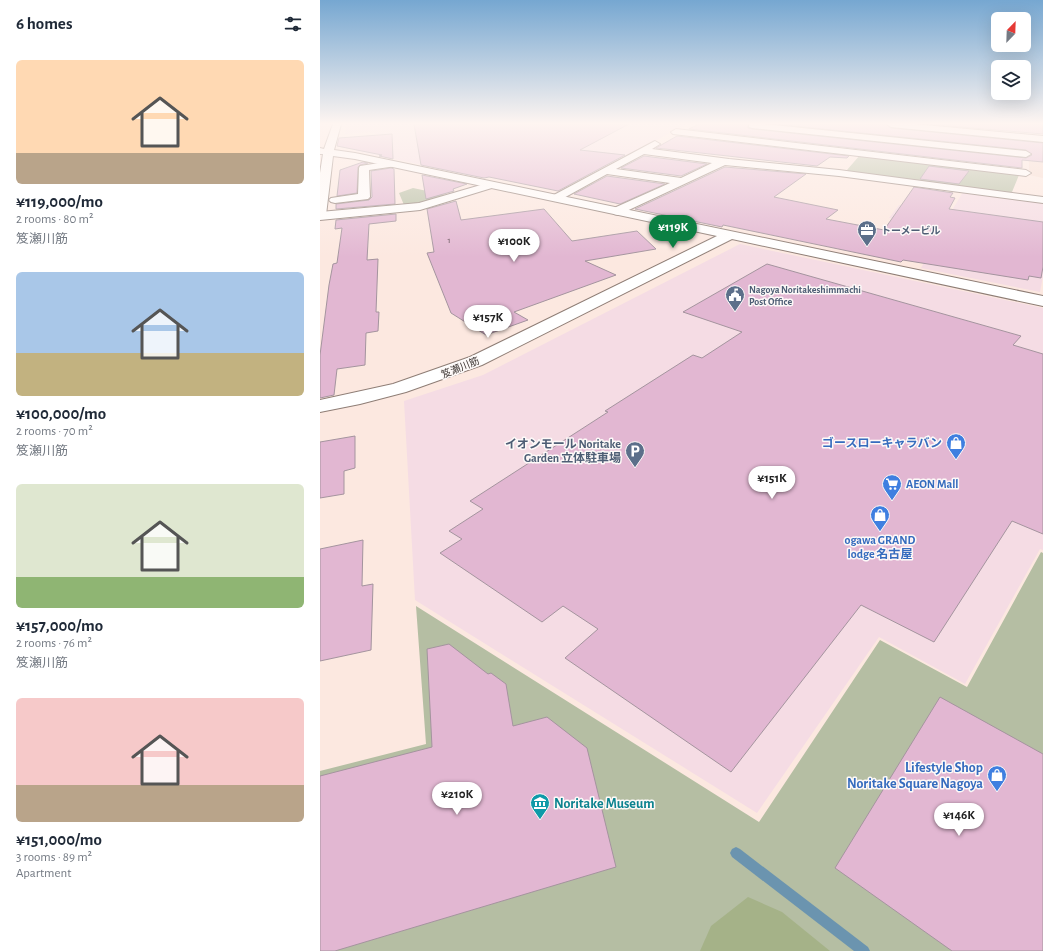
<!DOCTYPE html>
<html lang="en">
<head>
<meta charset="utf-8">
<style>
  body { margin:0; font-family:"Alegreya Sans","Noto Sans JP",sans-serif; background:#f6f6f7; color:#1f2937; height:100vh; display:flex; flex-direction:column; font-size:15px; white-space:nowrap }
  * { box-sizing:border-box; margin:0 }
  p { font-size:13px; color:#747a83 }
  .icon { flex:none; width:22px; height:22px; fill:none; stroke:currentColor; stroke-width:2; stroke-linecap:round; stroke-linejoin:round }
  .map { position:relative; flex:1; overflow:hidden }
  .sheet { display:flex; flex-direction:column; background:#fff; width:320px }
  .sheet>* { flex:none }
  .needle { width:26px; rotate:23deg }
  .tools { position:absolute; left:671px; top:12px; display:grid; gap:8px }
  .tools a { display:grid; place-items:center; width:40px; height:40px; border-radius:6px; background:#fff; box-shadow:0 4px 16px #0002; font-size:20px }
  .price { position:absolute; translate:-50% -34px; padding:0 9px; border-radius:14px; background:#fff; color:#222; font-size:13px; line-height:26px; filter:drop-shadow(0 1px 2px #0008) }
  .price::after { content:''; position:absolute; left:50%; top:24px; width:12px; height:9px; margin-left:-6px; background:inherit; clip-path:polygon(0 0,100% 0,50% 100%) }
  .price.current { background:#0b8043; color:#fff }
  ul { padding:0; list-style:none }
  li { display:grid; align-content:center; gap:8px; height:212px; padding:0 16px }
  li span { display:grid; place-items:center; height:124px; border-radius:6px; color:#555 }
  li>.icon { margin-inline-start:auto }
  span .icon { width:72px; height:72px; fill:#fffc; stroke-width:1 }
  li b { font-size:17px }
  h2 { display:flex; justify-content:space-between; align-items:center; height:48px; padding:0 16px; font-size:17px }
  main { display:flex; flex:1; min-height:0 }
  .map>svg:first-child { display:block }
</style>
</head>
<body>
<main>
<section class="sheet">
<h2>6 homes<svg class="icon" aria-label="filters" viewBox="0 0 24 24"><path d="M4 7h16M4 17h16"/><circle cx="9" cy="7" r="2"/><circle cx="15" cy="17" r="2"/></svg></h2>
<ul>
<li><span style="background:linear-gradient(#ffd9b3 75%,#b9a48a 0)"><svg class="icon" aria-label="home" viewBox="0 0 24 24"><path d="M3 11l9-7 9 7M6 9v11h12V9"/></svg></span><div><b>¥119,000/mo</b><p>2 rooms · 80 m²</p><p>笈瀬川筋</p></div></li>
<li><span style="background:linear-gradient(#a9c7e8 65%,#c2b280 0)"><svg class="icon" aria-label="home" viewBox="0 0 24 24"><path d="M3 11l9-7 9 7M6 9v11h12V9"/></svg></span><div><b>¥100,000/mo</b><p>2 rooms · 70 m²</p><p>笈瀬川筋</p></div></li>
<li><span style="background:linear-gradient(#dfe7d0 75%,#8fb573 0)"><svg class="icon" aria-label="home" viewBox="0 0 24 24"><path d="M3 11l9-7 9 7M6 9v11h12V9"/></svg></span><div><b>¥157,000/mo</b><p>2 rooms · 76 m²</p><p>笈瀬川筋</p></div></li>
<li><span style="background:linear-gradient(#f6c9c9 70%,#b9a48a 0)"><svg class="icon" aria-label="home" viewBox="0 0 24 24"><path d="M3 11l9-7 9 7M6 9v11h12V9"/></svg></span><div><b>¥151,000/mo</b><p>3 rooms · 89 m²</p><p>Apartment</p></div></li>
</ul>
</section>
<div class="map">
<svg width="723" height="951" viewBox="0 0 723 951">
  <rect width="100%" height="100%" fill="#fce8e0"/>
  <path fill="#f5dce4" d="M27,124H366L295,163L152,146L103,165L35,151L57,141V134L49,132L25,134Z
    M643,192L723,203V276L720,292L601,268L625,226L569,218L579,205L631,212Z
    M420,244L723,308V550L720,549L645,684L559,637L437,813L95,600L84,401L163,375Z"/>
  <path fill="#f6dbd0" d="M709,139L723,140V178L709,175Z"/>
  <path fill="#b5bea3" d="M540,155L693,173L699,175L692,192L689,193L530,173L527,170Z
    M93,188L126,195L97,204L84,205L79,193Z
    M721,552L723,553V951H0V771L106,744L96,606L439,822L560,640L647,687Z"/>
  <path fill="#a5b288" d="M428,897L462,912L510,951H380L391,926Z"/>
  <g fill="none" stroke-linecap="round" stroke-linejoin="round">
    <path fill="#6b94af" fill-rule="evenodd" d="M416,847L420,849L548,947L550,951H534L412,857L410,853L412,849Z"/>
  </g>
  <path fill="#e2b7d2" stroke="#a4949e" d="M94,124H309L260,150L305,155L238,191L169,177L164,178L101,165Z
    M379,124H428V128L432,129L706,158L712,155L706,150L455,124H566L571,128L723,143V162L702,160V168L369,129Z
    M606,124H723V134Z
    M72,134L73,159L59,156L62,155L17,146L19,138Z
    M357,136L529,156L527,158L510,157L497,166L336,148Z
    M324,156L387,164L361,176L301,168Z
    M43,162L48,163L40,165L38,167L37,193L17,196L20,170Z
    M609,166L649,171L639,184L600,179Z
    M405,167L486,174L454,197L518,210L506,219L564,230L594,187L633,193L630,197L635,198L629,209L723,222V267L721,278L709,276L708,280L583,260L581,262L403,225L402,227L315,209Z
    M71,168L74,169L75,204L16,209V204L49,200L52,197L51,171Z
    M102,175L147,184L133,189L134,191L106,199Z
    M287,176L345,184L300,204L254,194Z
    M136,201L141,220L224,209L252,241L317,231L336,249L265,261L296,275L194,312L208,320L166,335L131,313L107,253L114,252L107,209Z
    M76,214V221L49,224L47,260L58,259L56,312H59L58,331L46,333L45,365L17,369L14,395L0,398V355L9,285L13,264L17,263L22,228L15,229L16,220Z
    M447,264L701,336L693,345L723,354V534L692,521L614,642L541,605L411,772L245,658L278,629L243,606L222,622L120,553L142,539L129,531L163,509L150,501L288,412L285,411L373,355L382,358L422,332L363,312Z
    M35,436V468L24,471V494L0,498V442Z
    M43,540L42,586L53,584L51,650L0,661V549Z
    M129,644L168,674L171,673L186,684L193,726L227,717L267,748L296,867L15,951H0V776L112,747L107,649Z
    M620,697L723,754V951H632L515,868Z"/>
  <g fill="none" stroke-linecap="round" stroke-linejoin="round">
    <g stroke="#8e7d75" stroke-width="2">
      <path id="minor" d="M429,124H444L706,151L711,154L706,157L432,128L429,127Z
        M567,124H594L723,136V142L571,127Z
        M356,129L706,170L711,173L706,176L353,134L351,132Z
        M335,141L340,144L332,149L409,159L519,170L723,197V203L519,176L405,165L298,215L294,214L292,211L294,208L350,183L287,174L240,200H232L230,198L232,196ZM324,154L392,163L361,178L296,169Z
        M72,161L77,164L76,166L49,170L50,197L48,199L15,203L11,202L9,200L11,198L38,194L39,168L40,166Z
        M171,182L175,183L177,185L175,187L100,210L0,220V212L99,203Z"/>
    </g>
    <g stroke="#8e7d75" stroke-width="2">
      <path id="tertiary" d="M13,124H21L14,150L35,153L723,296V306L412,239L162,365L86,392L40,404L0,412V400L73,384L150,357L397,236L35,159L13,156L6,215L4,218L0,219V173L3,154H0V148L4,149Z"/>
    </g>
    <use href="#minor" fill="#fff" fill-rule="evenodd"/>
    <use href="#tertiary" fill="#fff" fill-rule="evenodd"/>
  </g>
  <linearGradient id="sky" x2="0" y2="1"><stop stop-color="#76a7d1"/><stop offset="0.48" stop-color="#fef5f1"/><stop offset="1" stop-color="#fef5f1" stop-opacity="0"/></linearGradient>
  <rect width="723" height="257" fill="url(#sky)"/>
  <defs>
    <g id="office-pin" transform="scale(1)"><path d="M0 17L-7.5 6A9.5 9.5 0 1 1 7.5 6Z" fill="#5c6f8a" stroke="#fdf9f8"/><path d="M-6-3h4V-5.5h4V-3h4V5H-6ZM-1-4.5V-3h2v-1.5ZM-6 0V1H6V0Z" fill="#fff"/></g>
    <g id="civic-pin" transform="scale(1)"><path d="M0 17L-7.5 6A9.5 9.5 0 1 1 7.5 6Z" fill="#5c6f8a" stroke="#fdf9f8"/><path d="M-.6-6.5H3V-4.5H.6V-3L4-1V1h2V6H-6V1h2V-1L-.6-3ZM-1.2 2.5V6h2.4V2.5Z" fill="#fff"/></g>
    <g id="shop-pin" transform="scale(1)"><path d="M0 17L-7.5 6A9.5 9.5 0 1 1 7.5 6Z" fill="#3f7fe0" stroke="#fdf9f8"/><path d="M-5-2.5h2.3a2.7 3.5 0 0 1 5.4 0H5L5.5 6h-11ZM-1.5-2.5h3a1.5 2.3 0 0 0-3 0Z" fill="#fff"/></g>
    <g id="parking-pin" transform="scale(1)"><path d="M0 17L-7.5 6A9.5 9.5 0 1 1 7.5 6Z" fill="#5c6f8a" stroke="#fdf9f8"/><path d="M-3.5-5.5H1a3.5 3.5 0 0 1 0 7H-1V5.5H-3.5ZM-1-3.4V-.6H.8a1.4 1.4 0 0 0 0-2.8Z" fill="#fff"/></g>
    <g id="supermarket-pin" transform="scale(1)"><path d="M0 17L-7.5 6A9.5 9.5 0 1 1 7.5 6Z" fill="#3f7fe0" stroke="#fdf9f8"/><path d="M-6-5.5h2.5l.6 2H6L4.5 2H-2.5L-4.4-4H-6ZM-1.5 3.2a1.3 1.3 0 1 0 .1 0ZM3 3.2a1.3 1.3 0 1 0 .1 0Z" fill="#fff"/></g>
    <g id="museum-pin" transform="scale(1)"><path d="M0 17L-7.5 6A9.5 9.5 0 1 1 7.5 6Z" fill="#0f9aa8" stroke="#fdf9f8"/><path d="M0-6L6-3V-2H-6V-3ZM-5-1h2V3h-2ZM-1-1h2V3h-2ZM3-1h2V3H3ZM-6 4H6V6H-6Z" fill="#fff"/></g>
  </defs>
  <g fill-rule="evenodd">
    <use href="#office-pin" x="547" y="230"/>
    <use href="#civic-pin" x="415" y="295"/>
    <use href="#shop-pin" x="636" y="443"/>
    <use href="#parking-pin" x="315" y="451"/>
    <use href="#supermarket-pin" x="572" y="484"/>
    <use href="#shop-pin" x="560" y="515"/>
    <use href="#shop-pin" x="677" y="775"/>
    <use href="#museum-pin" x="220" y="803"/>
  </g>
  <g text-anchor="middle" stroke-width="3" stroke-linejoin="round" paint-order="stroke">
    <g font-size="9" fill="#67575c">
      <text x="129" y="243">1</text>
    </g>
    <g font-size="10" font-weight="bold" fill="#4e5e75" stroke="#fdf9f8" text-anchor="start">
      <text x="561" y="234">トーメービル</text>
      <text x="429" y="293">Nagoya Noritakeshimmachi<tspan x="429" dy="12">Post Office</tspan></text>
    </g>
    <g font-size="10" fill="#3e3734" stroke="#fdf9f8">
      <text transform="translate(140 367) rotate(-22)" y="4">笈瀬川筋</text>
    </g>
    <g font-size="12" font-weight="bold" fill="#366cbe" stroke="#fdf9f8" text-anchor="end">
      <text x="622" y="447">ゴースローキャラバン</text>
      <text x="586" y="488" text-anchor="start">AEON Mall</text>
      <text x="560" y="544" text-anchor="middle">ogawa GRAND<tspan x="560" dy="14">lodge 名古屋</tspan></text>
    </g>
    <g font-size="12" font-weight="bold" fill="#4e5e75" stroke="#fdf9f8" text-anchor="end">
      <text x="301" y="448">イオンモール Noritake<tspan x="301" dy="14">Garden 立体駐車場</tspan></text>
    </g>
    <g font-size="14" font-weight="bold" fill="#366cbe" stroke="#fdf9f8" text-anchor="end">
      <text x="663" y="772">Lifestyle Shop<tspan x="663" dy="16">Noritake Square Nagoya</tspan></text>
    </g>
    <g font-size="14" font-weight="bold" fill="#0d838f" stroke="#fdf9f8" text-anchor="start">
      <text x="234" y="808">Noritake Museum</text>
    </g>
  </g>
</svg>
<div class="tools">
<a><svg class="needle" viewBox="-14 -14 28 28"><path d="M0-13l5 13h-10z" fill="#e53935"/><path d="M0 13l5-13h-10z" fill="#747a83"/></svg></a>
<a><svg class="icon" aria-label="layers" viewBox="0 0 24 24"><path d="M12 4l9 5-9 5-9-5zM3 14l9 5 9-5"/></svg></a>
</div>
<b class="price current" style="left:353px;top:249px">¥119K</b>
<b class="price" style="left:194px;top:263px">¥100K</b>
<b class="price" style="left:168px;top:339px">¥157K</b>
<b class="price" style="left:452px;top:500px">¥151K</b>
<b class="price" style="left:137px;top:816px">¥210K</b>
<b class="price" style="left:639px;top:837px">¥146K</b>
</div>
</main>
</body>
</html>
